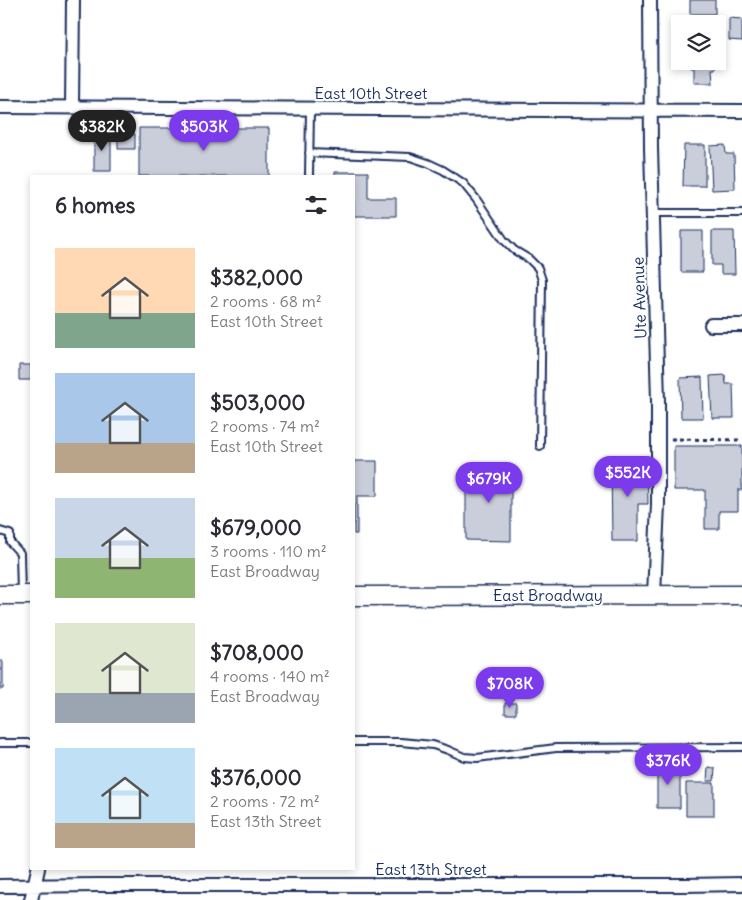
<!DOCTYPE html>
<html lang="en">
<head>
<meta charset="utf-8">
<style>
  body { margin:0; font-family:Delius,sans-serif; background:#f7f7f7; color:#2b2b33; height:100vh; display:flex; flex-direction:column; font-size:19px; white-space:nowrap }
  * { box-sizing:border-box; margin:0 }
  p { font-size:16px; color:#7c7c81 }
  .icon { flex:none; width:28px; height:28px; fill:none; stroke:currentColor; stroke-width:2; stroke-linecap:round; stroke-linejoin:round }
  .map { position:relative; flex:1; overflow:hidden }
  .panel { position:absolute; left:30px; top:175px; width:325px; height:695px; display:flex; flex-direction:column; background:#fff; border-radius:0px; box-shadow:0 2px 8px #0003 }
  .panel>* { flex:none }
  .tools { position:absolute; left:671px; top:15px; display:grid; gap:10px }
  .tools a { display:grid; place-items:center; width:55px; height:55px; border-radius:0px; background:#fff; box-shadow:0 2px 8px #0003; font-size:25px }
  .price { position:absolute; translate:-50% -42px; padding:0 11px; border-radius:18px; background:#7c3aed; color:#fff; font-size:16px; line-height:32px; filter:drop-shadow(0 1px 2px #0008) }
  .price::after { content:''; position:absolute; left:50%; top:30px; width:15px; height:11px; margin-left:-8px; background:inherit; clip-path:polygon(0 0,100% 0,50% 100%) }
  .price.on { background:#222; color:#fff }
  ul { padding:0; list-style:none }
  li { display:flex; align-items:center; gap:15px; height:125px; padding:0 25px }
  li span { display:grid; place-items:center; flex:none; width:140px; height:100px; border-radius:0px; color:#555 }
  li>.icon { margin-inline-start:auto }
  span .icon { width:60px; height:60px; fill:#fffc; stroke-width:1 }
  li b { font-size:21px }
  h2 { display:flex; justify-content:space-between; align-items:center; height:60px; padding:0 25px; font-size:21px }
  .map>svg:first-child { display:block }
</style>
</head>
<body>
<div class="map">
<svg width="742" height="900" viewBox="0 0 742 900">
  <rect width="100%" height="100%" fill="#fff"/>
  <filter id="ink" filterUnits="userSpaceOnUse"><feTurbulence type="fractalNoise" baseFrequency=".02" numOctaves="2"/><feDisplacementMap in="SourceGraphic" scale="10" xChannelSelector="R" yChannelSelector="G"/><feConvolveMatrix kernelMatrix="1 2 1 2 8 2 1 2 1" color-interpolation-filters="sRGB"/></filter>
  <g filter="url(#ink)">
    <path fill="#caceda" stroke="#1b2f5e" d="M690,0H715V14H690Z
      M729,18L742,19V41L729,40Z
      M691,61H713V62H715V69H712L713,83H694V68H691Z
      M139,128H269V176H139Z
      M94,133H111V171H94Z
      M118,134H135V149H118Z
      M684,145H705V186H683Z
      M725,145L726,154H734L735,189L712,190L710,146Z
      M335,172H368V198H396V216H354V176H335Z
      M681,231H703V272H681Z
      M712,231H734L735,274H721V265H712Z
      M19,365H31V380H19Z
      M725,375L726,384H733L734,418H712L710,376Z
      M702,377L703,418H681L680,378Z
      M674,446H742V490H738V511H719V529H705V490H674Z
      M354,461H377V496H357V534H354Z
      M647,461L648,504H638V541H612L611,462Z
      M466,467H511V541L466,540Z
      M0,661H3V689H0Z
      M505,703H516V714H505Z
      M657,763H680V808H657Z
      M708,767L715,768L714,781H707Z
      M686,783H714V816H686Z"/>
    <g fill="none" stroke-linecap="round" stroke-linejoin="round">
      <g stroke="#1b2f5e" stroke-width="10">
        <path id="service" d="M309,153L410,157L428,163L443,170L463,183L476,199L504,240L514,250L529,259L538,268L542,280L540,446
          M309,176L310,109
          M653,213H742
          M0,531L10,534V542L20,553L21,594
          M354,742H401L433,745L448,750L464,757L477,758L556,748L742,747
          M0,743H31"/>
      </g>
      <g stroke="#1b2f5e" stroke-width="16">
        <path id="minor" d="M650,0L651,148L658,401V504L654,595
          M0,107L742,111
          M72,107L73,0
          M711,325H742
          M0,886L99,885H685L742,884
          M31,900L38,869"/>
      </g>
      <g stroke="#1b2f5e" stroke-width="21">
        <path id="secondary" d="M0,595H31
          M354,596L742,595"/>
      </g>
      <path stroke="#1b2f5e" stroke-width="3" stroke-dasharray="4 4" stroke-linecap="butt" d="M671,439L742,440"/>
      <use href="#service" stroke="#fff" stroke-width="6"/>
      <use href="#minor" stroke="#fff" stroke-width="12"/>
      <use href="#secondary" stroke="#fff" stroke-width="18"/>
    </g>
  </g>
  <g text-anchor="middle" stroke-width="4.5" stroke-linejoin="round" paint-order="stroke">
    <g font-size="16" fill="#1b2f5e" stroke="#fff">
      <text x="371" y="99">East 10th Street</text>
      <text transform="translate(639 298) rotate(-92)" y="6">Ute Avenue</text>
      <text x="548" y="601">East Broadway</text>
      <text x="431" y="875">East 13th Street</text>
    </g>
  </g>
</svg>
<div class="tools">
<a><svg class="icon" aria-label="layers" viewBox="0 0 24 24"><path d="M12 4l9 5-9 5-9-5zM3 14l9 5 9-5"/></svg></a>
</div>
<b class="price on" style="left:102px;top:152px">$382K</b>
<b class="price" style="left:204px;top:152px">$503K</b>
<b class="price" style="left:628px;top:498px">$552K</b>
<b class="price" style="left:489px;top:504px">$679K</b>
<b class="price" style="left:510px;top:709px">$708K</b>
<b class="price" style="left:668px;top:786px">$376K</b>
<section class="panel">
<h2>6 homes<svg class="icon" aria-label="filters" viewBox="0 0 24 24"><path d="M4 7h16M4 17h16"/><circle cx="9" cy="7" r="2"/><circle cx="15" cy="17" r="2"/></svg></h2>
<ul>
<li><span style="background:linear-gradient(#ffd9b3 65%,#7fa58c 0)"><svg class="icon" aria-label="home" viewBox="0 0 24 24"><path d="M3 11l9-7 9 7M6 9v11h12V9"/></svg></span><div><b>$382,000</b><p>2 rooms · 68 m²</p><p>East 10th Street</p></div></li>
<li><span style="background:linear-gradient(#a9c7e8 70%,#b9a48a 0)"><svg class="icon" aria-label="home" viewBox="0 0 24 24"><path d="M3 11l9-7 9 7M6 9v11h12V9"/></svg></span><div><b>$503,000</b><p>2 rooms · 74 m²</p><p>East 10th Street</p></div></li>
<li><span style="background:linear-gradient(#c9d6e8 60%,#8fb573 0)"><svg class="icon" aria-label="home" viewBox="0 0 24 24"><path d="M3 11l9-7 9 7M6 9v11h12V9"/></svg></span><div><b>$679,000</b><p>3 rooms · 110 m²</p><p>East Broadway</p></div></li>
<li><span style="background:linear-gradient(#dfe7d0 70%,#9aa5b1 0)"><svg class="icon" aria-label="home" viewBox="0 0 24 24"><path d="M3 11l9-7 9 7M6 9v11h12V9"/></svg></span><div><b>$708,000</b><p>4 rooms · 140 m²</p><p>East Broadway</p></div></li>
<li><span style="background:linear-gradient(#bfe0f5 75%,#b9a48a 0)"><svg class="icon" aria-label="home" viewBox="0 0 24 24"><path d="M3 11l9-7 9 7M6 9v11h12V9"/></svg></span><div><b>$376,000</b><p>2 rooms · 72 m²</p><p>East 13th Street</p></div></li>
</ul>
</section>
</div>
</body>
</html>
